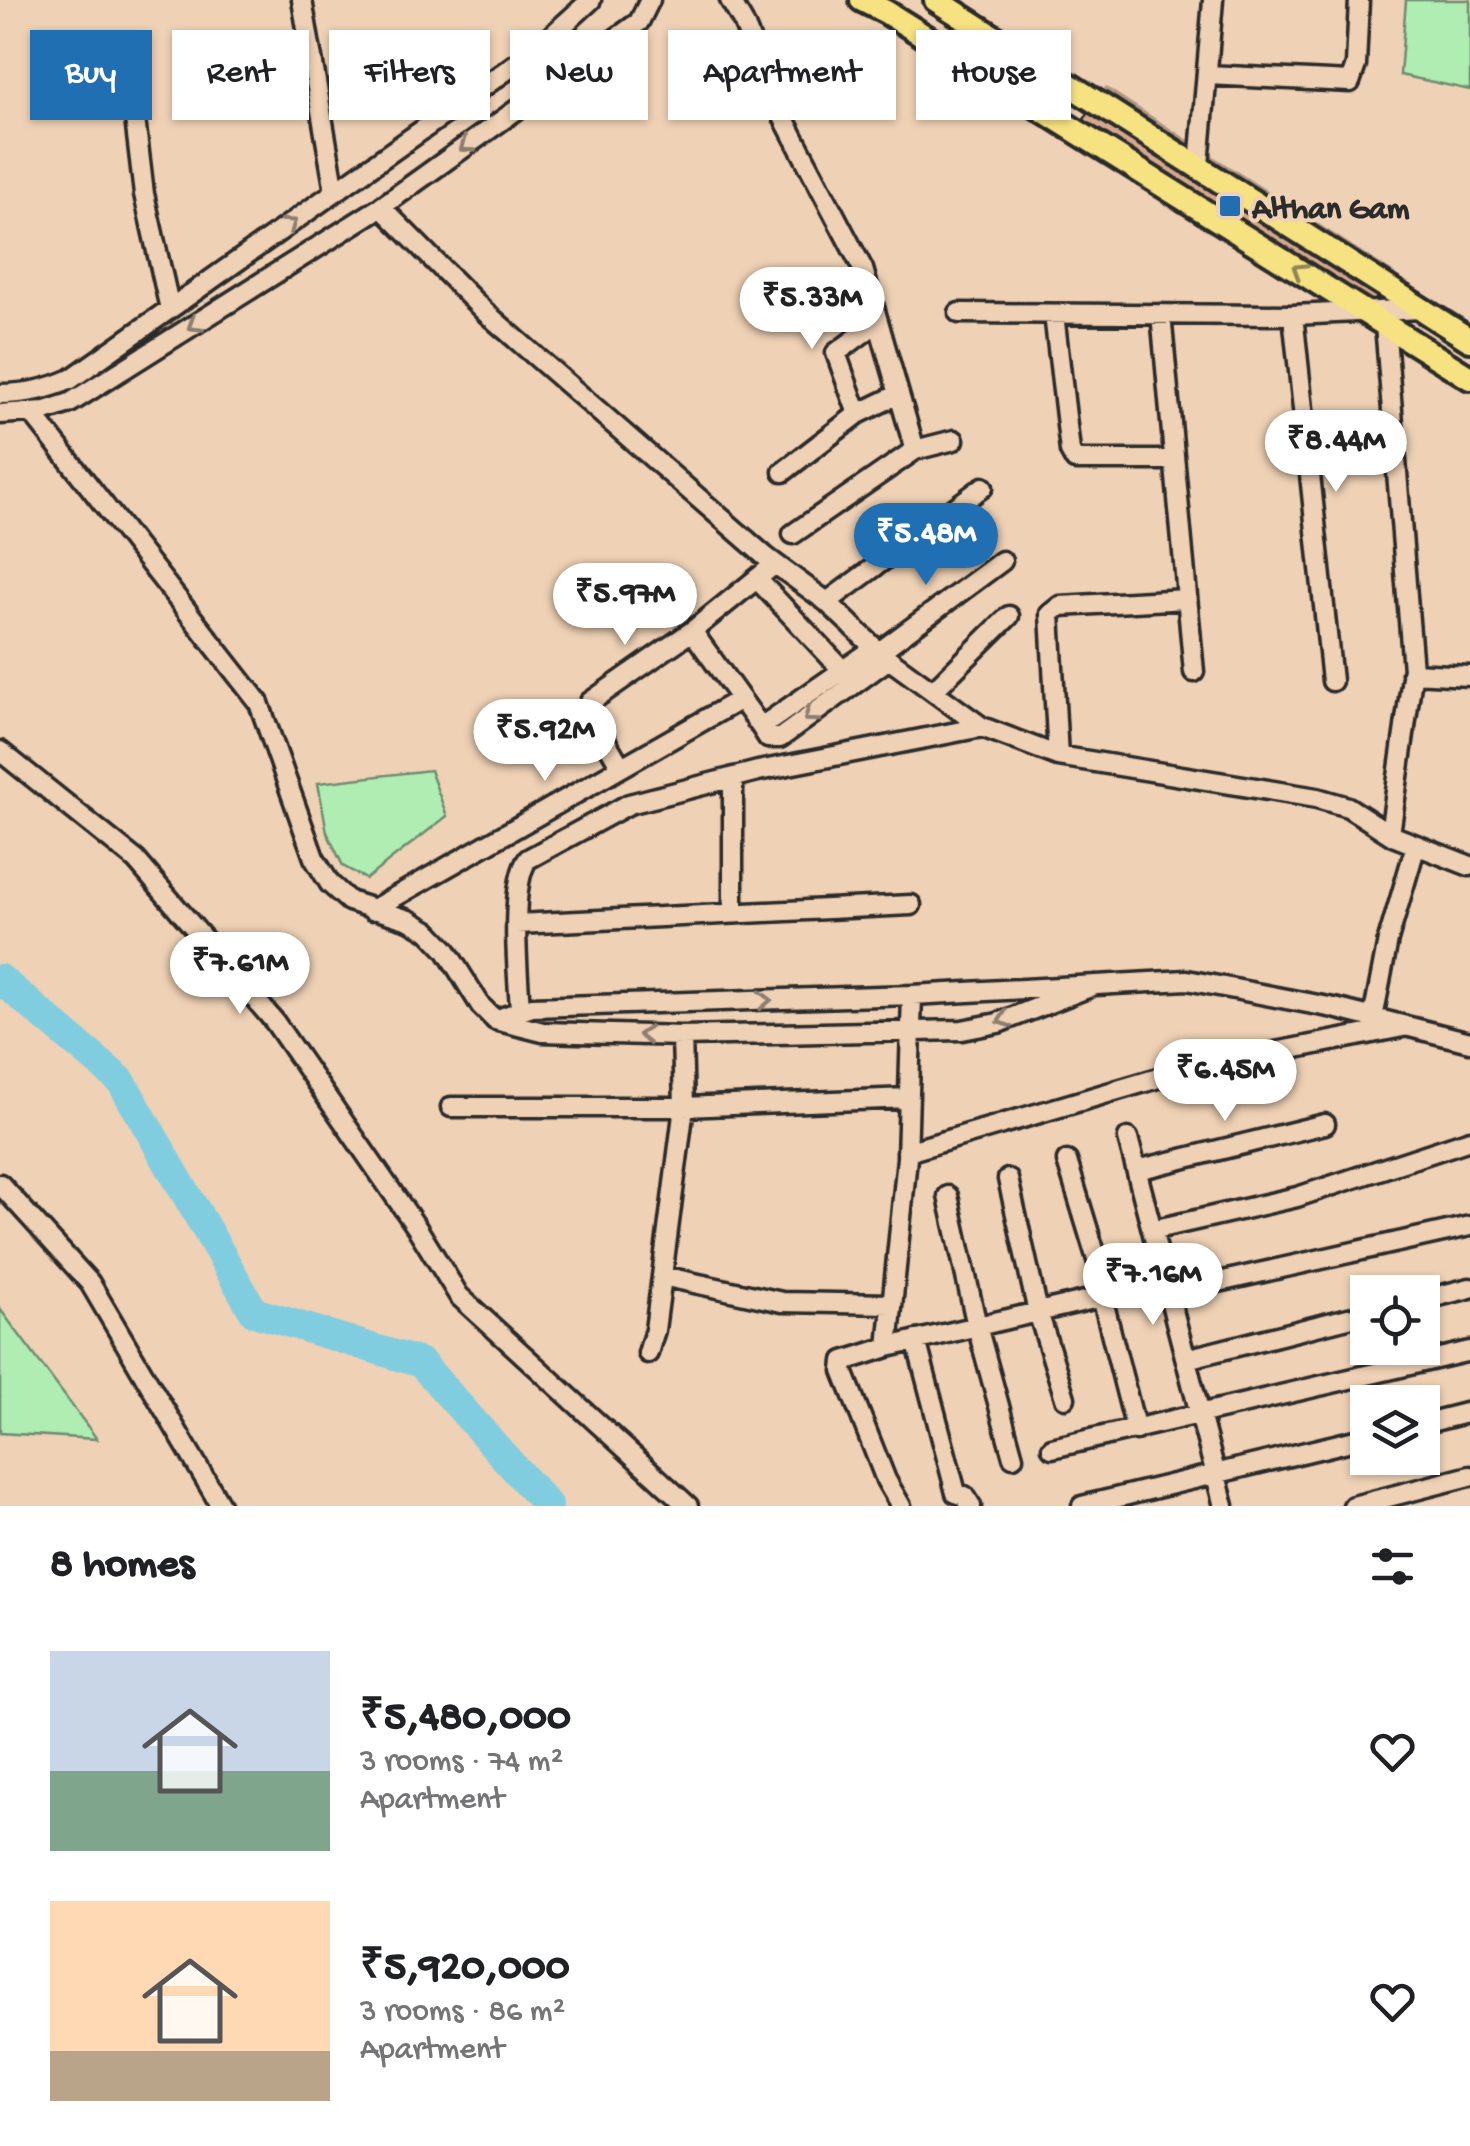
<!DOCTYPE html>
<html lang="en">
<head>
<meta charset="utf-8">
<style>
  body { margin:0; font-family:"Gochi Hand",sans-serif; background:#f6f6f6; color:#202124; height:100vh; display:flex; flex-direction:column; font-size:38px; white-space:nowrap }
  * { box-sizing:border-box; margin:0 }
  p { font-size:32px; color:#757577 }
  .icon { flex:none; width:55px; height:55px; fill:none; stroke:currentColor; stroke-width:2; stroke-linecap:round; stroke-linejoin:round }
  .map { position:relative; height:1506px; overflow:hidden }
  .drawer { display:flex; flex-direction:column; background:#fff; flex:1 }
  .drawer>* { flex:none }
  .top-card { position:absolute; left:30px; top:30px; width:1410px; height:90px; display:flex; gap:20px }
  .controls { position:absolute; left:1350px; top:1275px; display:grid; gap:20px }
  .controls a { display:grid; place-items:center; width:90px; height:90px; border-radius:0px; background:#fff; box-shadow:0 2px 8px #0004; font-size:50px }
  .price { position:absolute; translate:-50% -85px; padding:0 22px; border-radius:35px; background:#fff; color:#222; font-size:32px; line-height:65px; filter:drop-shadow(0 2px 5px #0008) }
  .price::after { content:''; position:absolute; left:50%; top:60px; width:30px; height:22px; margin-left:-15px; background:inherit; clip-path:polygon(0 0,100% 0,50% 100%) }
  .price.active { background:#1f6fb2; color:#fff }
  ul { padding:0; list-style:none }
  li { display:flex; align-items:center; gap:30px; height:250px; padding:0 50px }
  li span { display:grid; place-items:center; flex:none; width:280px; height:200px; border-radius:0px; color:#555 }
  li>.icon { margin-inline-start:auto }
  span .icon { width:120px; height:120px; fill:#fffc; stroke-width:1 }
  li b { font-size:42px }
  h2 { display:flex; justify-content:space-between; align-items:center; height:120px; padding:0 50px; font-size:42px }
  .pill { padding:0 35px; border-radius:0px; background:#fff; box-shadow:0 2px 8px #0004; font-size:35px; line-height:90px }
  .pill.active { background:#1f6fb2; color:#fff }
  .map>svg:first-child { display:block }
</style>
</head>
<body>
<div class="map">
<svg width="1470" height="1506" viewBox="0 0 1470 1506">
  <defs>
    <filter id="shadow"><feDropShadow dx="6" dy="-6" stdDeviation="0" flood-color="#0004"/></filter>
  </defs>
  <rect width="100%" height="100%" fill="#efd1b5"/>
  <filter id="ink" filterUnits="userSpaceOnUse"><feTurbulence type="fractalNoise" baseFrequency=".01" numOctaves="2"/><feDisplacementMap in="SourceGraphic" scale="20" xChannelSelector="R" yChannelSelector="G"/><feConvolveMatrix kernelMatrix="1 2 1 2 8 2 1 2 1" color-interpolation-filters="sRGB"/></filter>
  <g filter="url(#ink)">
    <path fill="#afedb3" stroke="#6d8c6f" stroke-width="2.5" d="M1406,0H1470V90L1400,75Z
      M430,770L447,816L366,879L343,866L327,832L318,783Z
      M0,1309L97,1439L0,1433Z"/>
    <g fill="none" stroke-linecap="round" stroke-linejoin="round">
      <path stroke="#80cddf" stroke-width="30" d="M0,979L121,1081L254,1312L421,1363L548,1506"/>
    </g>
    <path fill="#d6a98e" stroke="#2b2b2b" stroke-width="2.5" filter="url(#shadow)" d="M1100,94L1388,280L1363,319L1075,134Z"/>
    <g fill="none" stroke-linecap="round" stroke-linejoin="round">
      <g stroke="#2b2b2b" stroke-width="25">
        <path id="minor" d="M302,0L335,192
          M730,0L743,22L780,111L863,269L915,450
          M1208,75L1350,82L1356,65L1359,0
          M131,85L144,194L170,309
          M1199,165L1213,0
          M381,207L485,312L766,557L827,602L879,652L982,727L1058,756L1317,798L1348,807L1393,836L1470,866
          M959,313L1293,315L1421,309
          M1054,314L1070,451L1075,460H1174
          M1161,314L1194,672
          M1293,315L1332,681
          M1385,324L1413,670L1390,834
          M0,394C26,394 47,390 71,379L538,48L591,0
          M32,413L259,703L314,858L330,884L349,901L409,920L428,931L446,950L481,1006L495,1020L543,1032L682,1036L962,1030L998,1023L1095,985
          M0,414L45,411L70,403L381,207L639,22L650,0
          M858,414L836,353L878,322
          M783,472L858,414L899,394
          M793,534L915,450L954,440
          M758,580L851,679
          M827,602L983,487
          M692,631L761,727
          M875,648L761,727L768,738H780L889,659
          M879,652L1002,561
          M1412,673L1470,676
          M933,691L1009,616
          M0,751L136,860L274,1021L417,1228L459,1296L688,1506
          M1058,756L1050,614L1060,606L1187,599
          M621,767L591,716L590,702L692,631L775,564
          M372,910L741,699
          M733,913V777
          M517,924L911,905
          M520,1009C518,975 509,883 528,859L629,804L758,771L982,727
          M1373,1018L1388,940L1416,845
          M495,1020L532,1007L912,995L1187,980L1334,1008L1470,1042
          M451,1107H684L909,1098
          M1128,1138L1224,1506
          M907,1152L1189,1069L1403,1027
          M1067,1161L1108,1296
          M1137,1170L1325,1124
          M1008,1179L1038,1312L1065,1398
          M0,1184L90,1283L221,1506
          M948,1196L977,1326L1013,1457
          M1152,1230L1297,1197L1470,1140
          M662,1276L782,1302L892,1304
          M1169,1293L1470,1226
          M1102,1297L1136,1430
          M1422,1300L1470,1288
          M916,1340L956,1493L965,1496L971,1506
          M888,1347L907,1158L912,995
          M648,1353L655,1330L684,1107L682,1036
          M1186,1359L1368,1313
          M1422,1424L1470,1412
          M1052,1448L1470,1351
          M901,1506L886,1480L843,1371L844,1361L888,1347L1166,1282
          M1082,1506L1368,1437
          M1353,1506L1470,1476"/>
      </g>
      <g stroke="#2b2b2b" stroke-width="30">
        <path id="major" d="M862,0L886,12L1470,378
          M936,0L1470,340"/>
      </g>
      <use href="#minor" stroke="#efd1b5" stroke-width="18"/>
      <use href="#major" stroke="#f6e281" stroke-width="22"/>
    </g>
    <defs><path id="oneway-chevron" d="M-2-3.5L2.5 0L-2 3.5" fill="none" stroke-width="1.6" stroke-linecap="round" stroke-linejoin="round" transform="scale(2.5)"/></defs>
    <g stroke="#8d7e70">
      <use href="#oneway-chevron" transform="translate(466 146) rotate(144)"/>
      <use href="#oneway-chevron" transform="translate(290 224) rotate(-35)"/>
      <use href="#oneway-chevron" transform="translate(194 325) rotate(148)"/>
      <use href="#oneway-chevron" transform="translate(810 716) rotate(144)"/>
      <use href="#oneway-chevron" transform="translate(765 1000) rotate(-2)"/>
      <use href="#oneway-chevron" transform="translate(1004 1020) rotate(160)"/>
      <use href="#oneway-chevron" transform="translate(645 1035) rotate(-178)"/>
    </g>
    <use stroke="#908656" href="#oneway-chevron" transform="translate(1299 270) rotate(-148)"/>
  </g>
  <rect fill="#1f6fb2" stroke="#efd1b5" stroke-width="4" x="1218" y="194" width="24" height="24" rx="5"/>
  <g text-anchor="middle" stroke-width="8" stroke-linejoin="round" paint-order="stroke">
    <g font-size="32" font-weight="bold" fill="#2b2b2b" stroke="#efd1b5" text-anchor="start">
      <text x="1252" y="217">Althan Gam</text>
    </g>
  </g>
</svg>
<div class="controls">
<a><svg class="icon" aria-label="locate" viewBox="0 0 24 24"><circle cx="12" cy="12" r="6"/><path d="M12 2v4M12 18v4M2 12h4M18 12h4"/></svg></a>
<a><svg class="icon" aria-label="layers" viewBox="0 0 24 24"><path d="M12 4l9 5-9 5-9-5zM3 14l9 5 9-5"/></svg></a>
</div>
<b class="price" style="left:812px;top:352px">₹5.33M</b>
<b class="price" style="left:1336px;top:495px">₹8.44M</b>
<b class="price active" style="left:926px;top:588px">₹5.48M</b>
<b class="price" style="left:625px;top:648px">₹5.97M</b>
<b class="price" style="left:545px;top:784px">₹5.92M</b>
<b class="price" style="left:240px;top:1017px">₹7.61M</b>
<b class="price" style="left:1225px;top:1124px">₹6.45M</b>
<b class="price" style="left:1153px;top:1328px">₹7.16M</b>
<div class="top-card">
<a class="pill active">Buy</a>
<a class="pill">Rent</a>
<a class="pill">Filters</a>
<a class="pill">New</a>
<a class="pill">Apartment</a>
<a class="pill">House</a>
</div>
</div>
<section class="drawer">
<h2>8 homes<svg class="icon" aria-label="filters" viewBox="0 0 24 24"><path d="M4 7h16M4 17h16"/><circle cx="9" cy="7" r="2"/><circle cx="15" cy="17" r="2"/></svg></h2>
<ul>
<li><span style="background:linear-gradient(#c9d6e8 60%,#7fa58c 0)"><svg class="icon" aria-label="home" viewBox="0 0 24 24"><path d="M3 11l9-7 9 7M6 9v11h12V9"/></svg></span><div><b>₹5,480,000</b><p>3 rooms · 74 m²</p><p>Apartment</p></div><svg class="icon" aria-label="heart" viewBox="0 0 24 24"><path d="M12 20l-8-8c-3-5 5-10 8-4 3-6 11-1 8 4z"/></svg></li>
<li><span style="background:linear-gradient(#ffd9b3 75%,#b9a48a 0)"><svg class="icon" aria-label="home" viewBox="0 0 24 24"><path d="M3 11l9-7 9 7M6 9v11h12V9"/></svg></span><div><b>₹5,920,000</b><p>3 rooms · 86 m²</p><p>Apartment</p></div><svg class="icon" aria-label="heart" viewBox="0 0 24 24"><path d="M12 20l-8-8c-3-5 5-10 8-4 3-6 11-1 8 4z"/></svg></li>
</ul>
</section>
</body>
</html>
